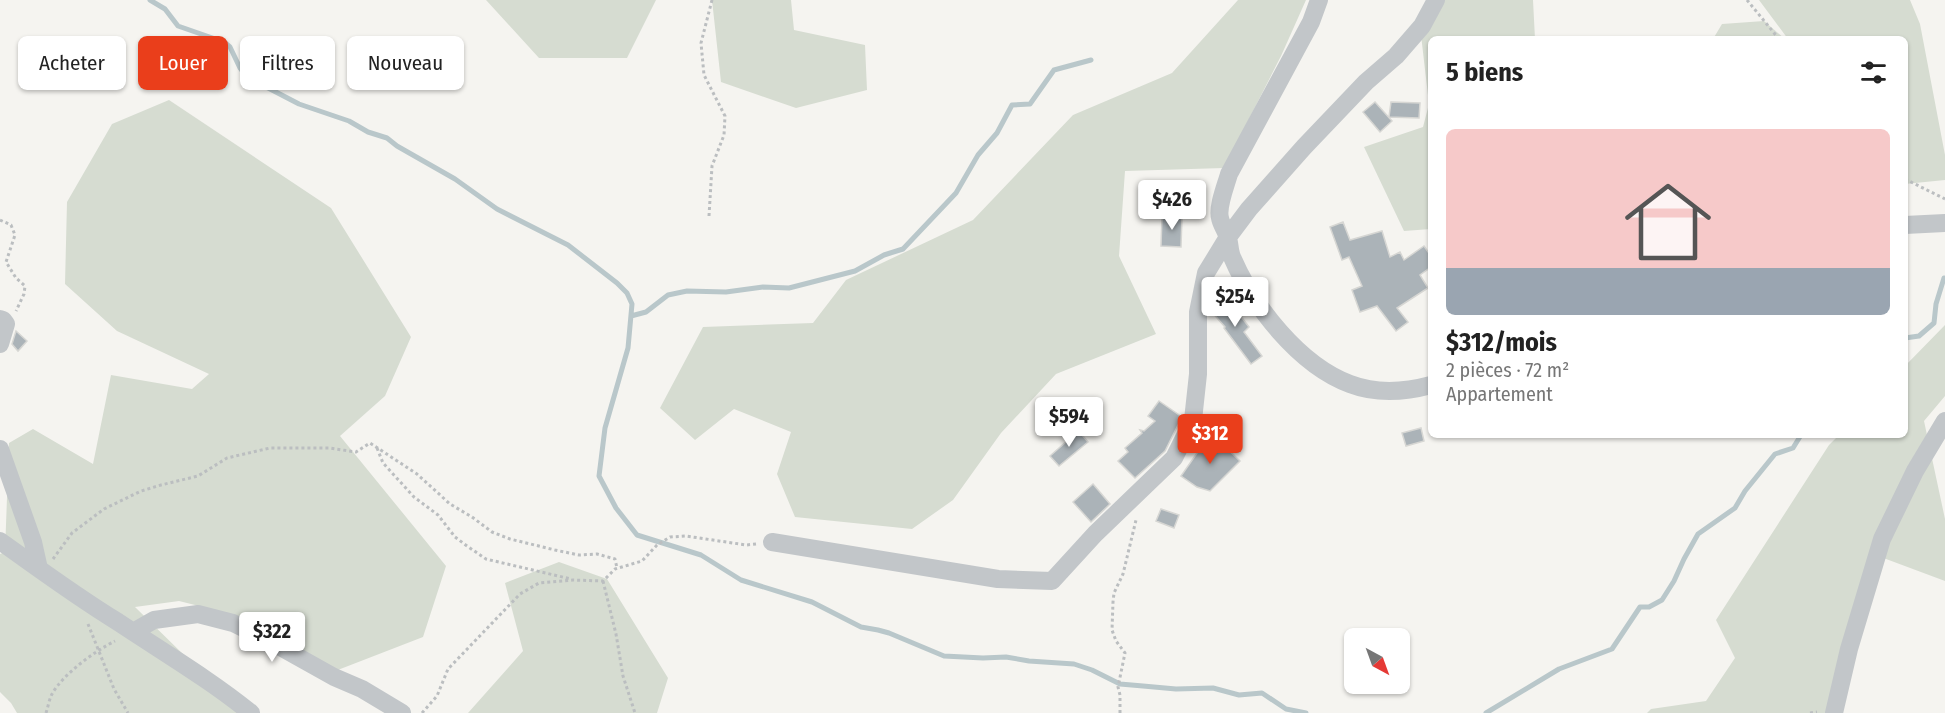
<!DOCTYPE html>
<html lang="fr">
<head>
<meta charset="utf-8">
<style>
  body { margin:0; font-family:"Fira Sans Condensed",sans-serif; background:#f6f6f6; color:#222; height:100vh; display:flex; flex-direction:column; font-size:22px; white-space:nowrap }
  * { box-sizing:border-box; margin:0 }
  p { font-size:20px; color:#767676 }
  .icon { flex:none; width:33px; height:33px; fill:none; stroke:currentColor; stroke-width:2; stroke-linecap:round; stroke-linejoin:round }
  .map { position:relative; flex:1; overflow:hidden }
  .details { position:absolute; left:1428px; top:36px; width:480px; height:402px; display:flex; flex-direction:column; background:#fff; border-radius:9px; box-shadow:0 2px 4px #0004 }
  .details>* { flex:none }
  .top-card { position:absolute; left:18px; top:36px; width:570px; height:54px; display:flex; gap:12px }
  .needle { width:39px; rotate:139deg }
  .fabs { position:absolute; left:1344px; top:628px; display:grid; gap:12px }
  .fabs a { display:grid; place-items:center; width:66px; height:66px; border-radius:9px; background:#fff; box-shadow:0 2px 4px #0004; font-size:30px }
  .price { position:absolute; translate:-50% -51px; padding:0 14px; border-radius:6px; background:#fff; color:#222; font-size:20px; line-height:39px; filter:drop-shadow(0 2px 3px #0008) }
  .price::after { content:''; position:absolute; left:50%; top:36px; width:18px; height:14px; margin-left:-9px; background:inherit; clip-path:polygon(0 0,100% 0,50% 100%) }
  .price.selected { background:#ea3e1b; color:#fff }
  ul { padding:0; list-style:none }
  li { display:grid; align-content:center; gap:12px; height:318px; padding:0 18px }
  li+li { border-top:2px solid #e0e0e0 }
  li span { display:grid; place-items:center; height:186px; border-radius:9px; color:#555 }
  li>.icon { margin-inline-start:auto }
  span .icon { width:108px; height:108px; fill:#fffc; stroke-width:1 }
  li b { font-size:26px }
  h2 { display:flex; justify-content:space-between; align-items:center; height:72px; padding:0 18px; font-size:26px }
  .tag { padding:0 21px; border-radius:9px; background:#fff; box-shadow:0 2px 4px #0004; font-size:21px; line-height:54px }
  .tag.selected { background:#ea3e1b; color:#fff }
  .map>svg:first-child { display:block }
</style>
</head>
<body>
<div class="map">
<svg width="1945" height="713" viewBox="0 0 1945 713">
  <rect width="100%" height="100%" fill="#f5f4f0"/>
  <path fill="#d6dcd1" d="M486,0H656L627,58H539Z
    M712,0H791L794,30L865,45L867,90L796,108L721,82Z
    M1238,0H1306L1281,56L1224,168L1125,171L1119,256L1156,334L1056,374L1001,433L953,500L912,529L795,517L777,474L791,432L734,409L695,440L660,408L703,327L813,323L846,280L973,220L1073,115L1172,73Z
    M1430,0H1533L1535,39H1431V229L1404,231L1364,147L1423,127L1429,104L1421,35Z
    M1759,0H1910L1920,24L1945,155V180L1905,184V39H1788Z
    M1764,21L1785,39H1713L1722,24Z
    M169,100L331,208L411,337L385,396L340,436L446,566L423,637L330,673L231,614L179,601L135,607L243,713H17L11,703L0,692V554L5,552L9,443L33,429L93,464L111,375L192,389L209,374L117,331L65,284L67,202L112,124Z
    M1945,325V396L1924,421L1945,519V581L1870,553L1829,713H1647L1651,709L1706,701L1735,658L1716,620L1829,445L1839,435H1905V366Z
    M559,562L607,579L668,678L657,713H468L523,651L505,583Z"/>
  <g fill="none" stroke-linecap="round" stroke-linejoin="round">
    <path stroke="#b9c7ca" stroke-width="5" d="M150,0L165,9L178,26L224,42L230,47L240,68L247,77L299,104L349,121L368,132L387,138L397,146L455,179L497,209L568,245L617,283L627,293L632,304L628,348L605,428L599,476L616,508L637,535L701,555L741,580L812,602L861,627L878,630L889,633L944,656L983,658L1006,657L1029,661L1074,664L1092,670L1120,684L1143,686L1176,689L1213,688L1239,695L1262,693L1286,709L1306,713
      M631,316L646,312L668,295L687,291L726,292L763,287L789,288L855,271L884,255L903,249L956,193L978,155L997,133L1012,105L1030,104L1054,70L1091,60
      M1905,338L1919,336L1934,323L1936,304L1944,278
      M1486,713L1559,669L1612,649L1640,607H1649L1662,600L1674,581L1684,559L1698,534L1735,508L1745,491L1775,454L1793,448L1801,435"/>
  </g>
  <path fill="#abb3b8" stroke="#d6d6d3" stroke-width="1.5" d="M1375,102L1392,121L1380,132L1363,112Z
    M1391,102L1420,103L1419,118L1389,117Z
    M1162,216L1182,217L1181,247L1161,246Z
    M1343,222L1350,240L1382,231L1390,257L1400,252L1404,260L1424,246L1431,256V267L1420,275L1428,288L1397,308L1408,322L1396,331L1377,306L1360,312L1352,290L1362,286L1349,257L1342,260L1330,227Z
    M1215,293L1226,306L1230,302L1249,327L1244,332L1262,356L1251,364L1224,328L1225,327L1210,310L1213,295Z
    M16,331L27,341L18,351L12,344Z
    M1159,401L1182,417L1165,451L1135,478L1118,461L1128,452L1125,448L1142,433L1140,430L1144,431L1155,421L1148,416Z
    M1421,428L1424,441L1406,446L1402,433Z
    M1077,429L1088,442L1059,466L1050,456L1068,440L1067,438Z
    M1211,433L1240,461L1210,491L1197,487L1181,476Z
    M1093,484L1110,504L1091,522L1073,502Z
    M1161,509L1179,515L1174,528L1156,521Z"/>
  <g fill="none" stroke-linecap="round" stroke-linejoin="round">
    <path stroke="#bbbec0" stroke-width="3" stroke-dasharray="3 3" stroke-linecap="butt" d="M1747,0L1779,39
      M1905,179L1945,199
      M709,216L712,166L724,135L725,116L704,75L701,43L712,0
      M0,220L11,225L15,235L6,262L16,278L25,286L24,294L16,311
      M377,448L383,463L414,497L438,515L455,537L467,546L486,559L571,579
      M53,559L72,533L104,509L141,491L161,485L198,476L227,458L270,448H329L356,452L370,443L417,474L450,504L472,517L492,532L510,539L555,550L579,555L597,554L615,559L617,568
      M603,581L616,634L623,676L635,713
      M88,624L114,689L128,713
      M46,713C48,707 49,700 52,694C63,674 95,651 115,641
      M422,713L437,696L448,669L520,594L539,583L573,580L603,581L615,569L642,561L657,545L670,537L686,536L746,545L756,544
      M1120,713V695L1118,687L1125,653L1116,641L1112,630L1113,602L1114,593L1123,574L1136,520
      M1810,713L1817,712"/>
    <path stroke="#c2c6c9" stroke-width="18" d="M1319,0L1311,22L1229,174C1226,185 1217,207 1220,218C1221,224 1225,229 1227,235C1230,242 1229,250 1232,257C1253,306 1299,365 1350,384C1376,394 1405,392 1431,385
      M1905,225L1945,223
      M0,319L3,320L6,324L0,344
      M0,449L33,542L39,569
      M0,541C39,569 77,597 118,622C163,652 209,679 251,713
      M772,542L998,579L1052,581L1095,534L1174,458L1193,420L1198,374V312L1206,273L1228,237L1249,209L1304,147L1366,82L1396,56L1422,26L1436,0
      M133,632L154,620L198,614L233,623L266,639L334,677L362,689L402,713
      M1834,713L1849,649L1882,539L1915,471L1945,421"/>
  </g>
</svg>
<div class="fabs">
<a><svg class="needle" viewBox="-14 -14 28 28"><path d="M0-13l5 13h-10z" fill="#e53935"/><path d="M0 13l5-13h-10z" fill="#767676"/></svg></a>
</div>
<b class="price" style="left:1172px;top:231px">$426</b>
<b class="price" style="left:1235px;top:328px">$254</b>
<b class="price" style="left:1069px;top:448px">$594</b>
<b class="price selected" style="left:1210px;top:465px">$312</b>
<b class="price" style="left:272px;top:663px">$322</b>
<div class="top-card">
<a class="tag">Acheter</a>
<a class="tag selected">Louer</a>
<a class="tag">Filtres</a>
<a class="tag">Nouveau</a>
</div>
<section class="details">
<h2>5 biens<svg class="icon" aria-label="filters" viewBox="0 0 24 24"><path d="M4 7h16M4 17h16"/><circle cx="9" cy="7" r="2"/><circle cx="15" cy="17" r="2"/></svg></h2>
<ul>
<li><span style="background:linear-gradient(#f6c9c9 75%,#9aa5b1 0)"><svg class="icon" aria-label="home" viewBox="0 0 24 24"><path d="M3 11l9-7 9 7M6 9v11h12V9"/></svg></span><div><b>$312/mois</b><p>2 pièces · 72 m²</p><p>Appartement</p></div></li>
</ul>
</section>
</div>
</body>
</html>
